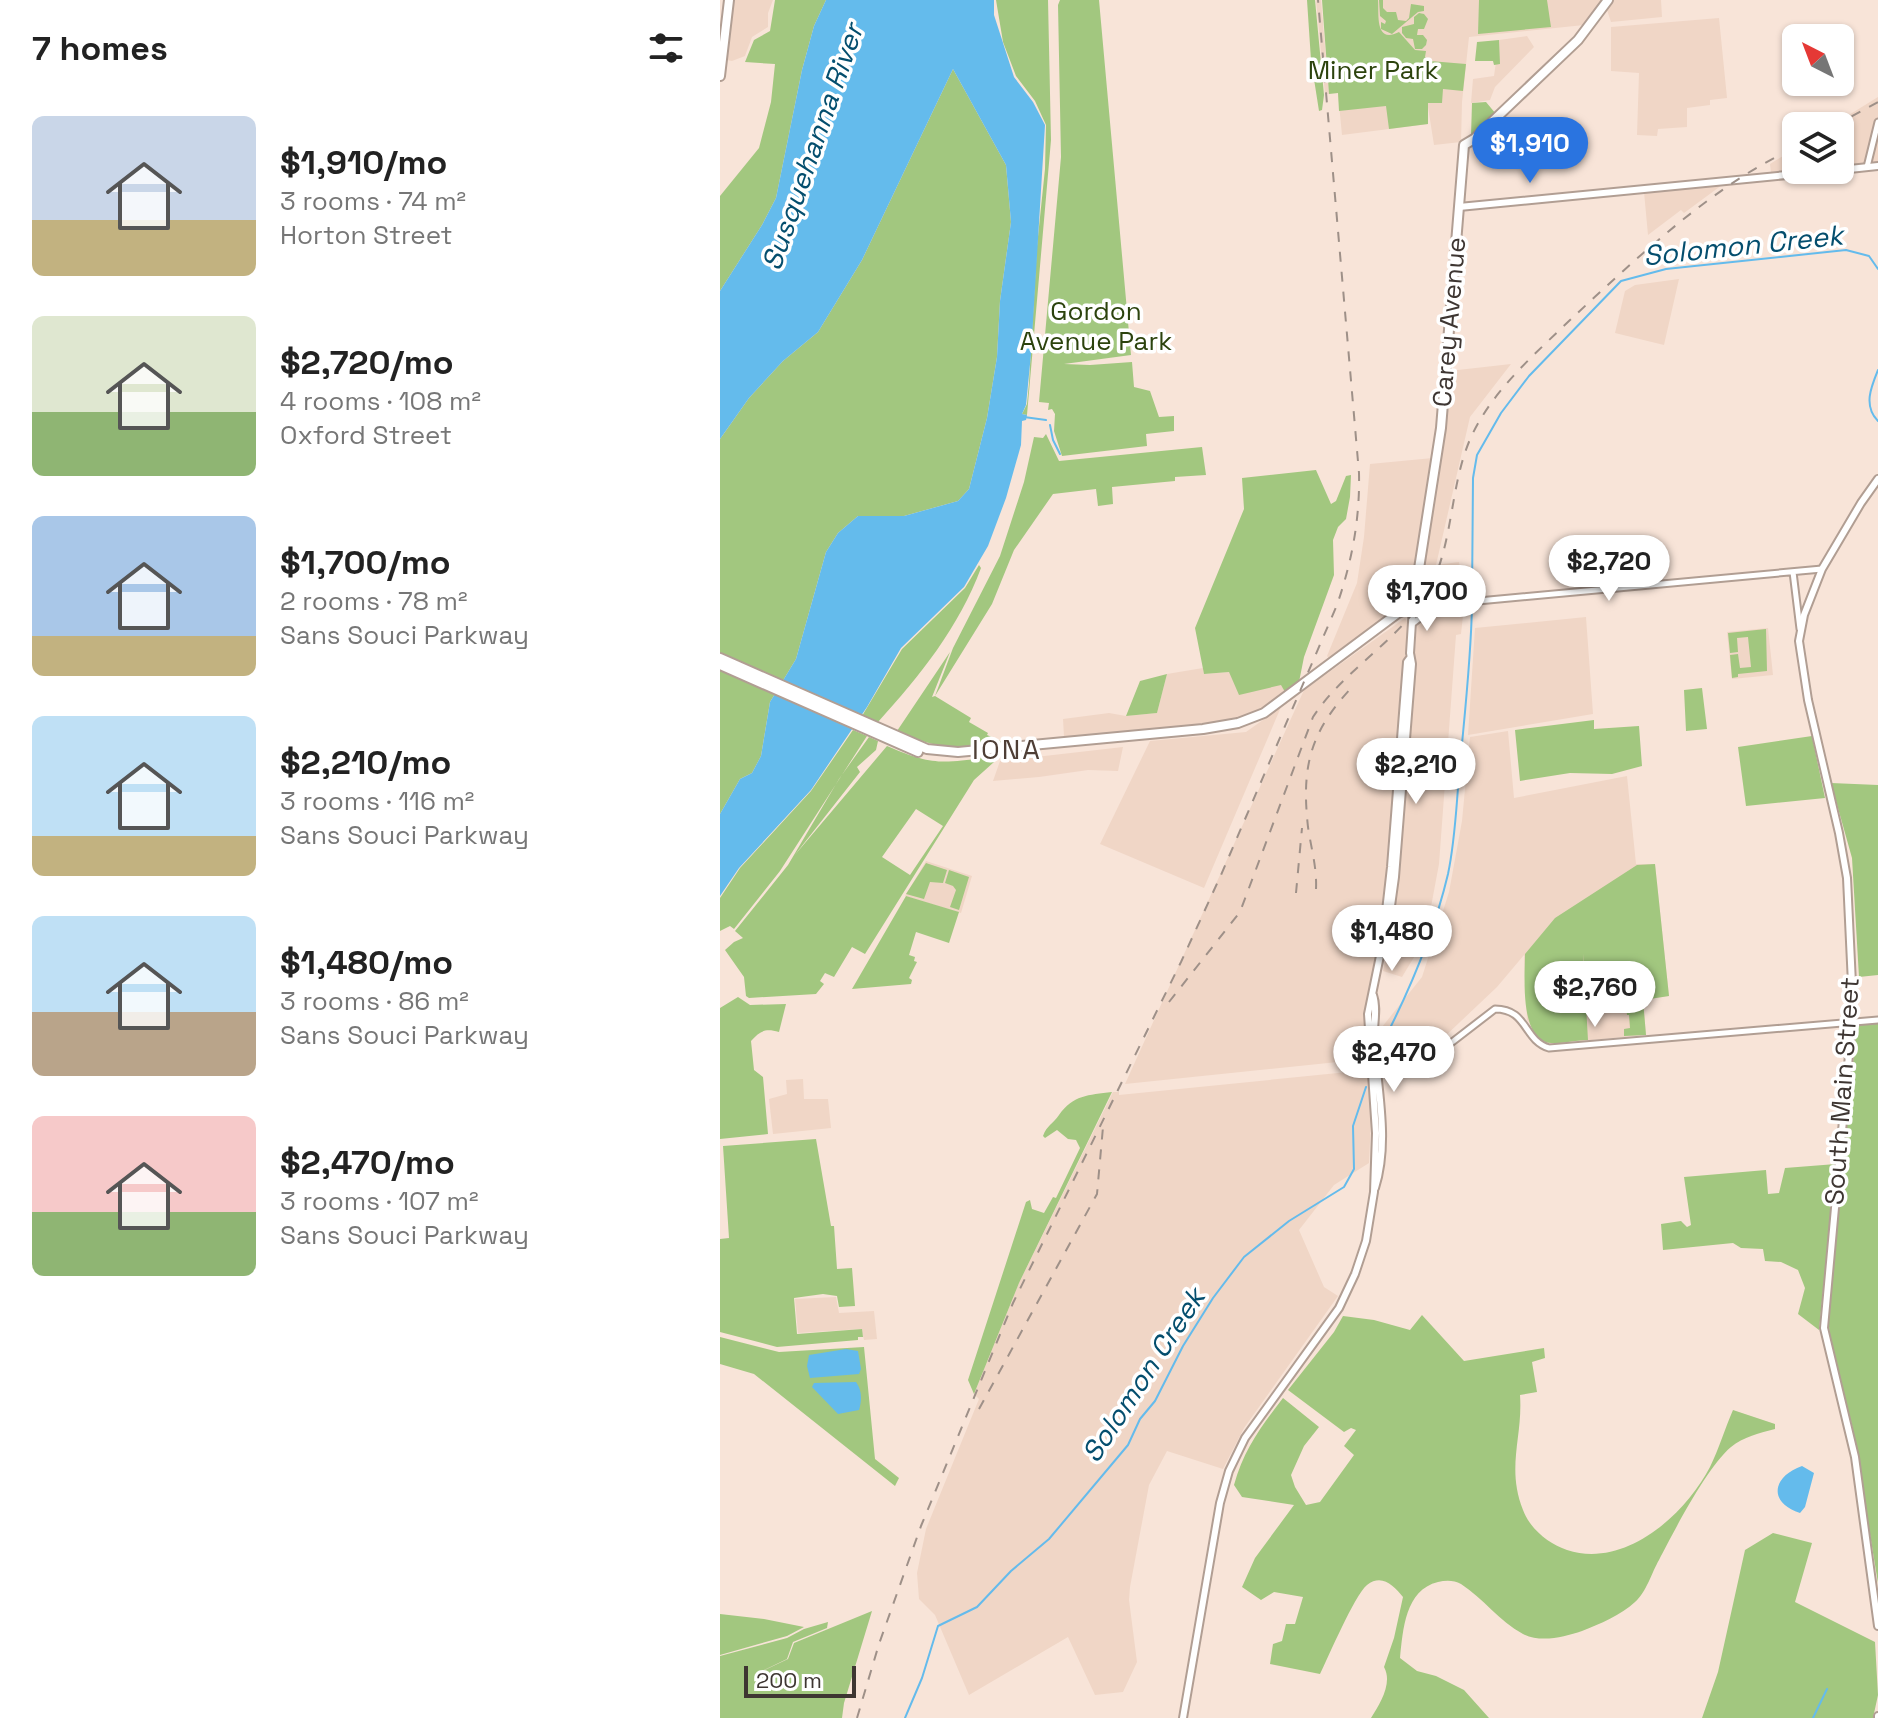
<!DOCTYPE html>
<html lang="en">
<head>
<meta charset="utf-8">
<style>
  body { margin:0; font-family:"Space Grotesk",sans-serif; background:#f2f2f2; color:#222; height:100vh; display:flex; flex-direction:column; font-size:30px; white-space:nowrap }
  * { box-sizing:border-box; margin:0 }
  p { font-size:26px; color:#767676 }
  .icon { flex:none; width:44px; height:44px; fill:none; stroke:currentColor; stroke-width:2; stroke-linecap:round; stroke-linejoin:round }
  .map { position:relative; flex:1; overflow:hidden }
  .sheet { display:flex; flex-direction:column; background:#fff; width:720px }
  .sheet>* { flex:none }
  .needle { width:52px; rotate:318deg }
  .controls { position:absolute; left:1062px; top:24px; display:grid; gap:16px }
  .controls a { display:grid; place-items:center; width:72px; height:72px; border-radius:12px; background:#fff; box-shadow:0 2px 6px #0004; font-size:40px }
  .scale { position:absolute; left:24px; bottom:20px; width:112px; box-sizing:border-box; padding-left:8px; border:4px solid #3e3632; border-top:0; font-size:22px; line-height:28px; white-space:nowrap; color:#3e3632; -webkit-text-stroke:6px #fff; paint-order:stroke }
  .price { position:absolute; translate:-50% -68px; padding:0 18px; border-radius:28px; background:#fff; color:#222; font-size:26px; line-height:52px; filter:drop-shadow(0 2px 4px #0008) }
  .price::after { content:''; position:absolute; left:50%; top:48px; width:24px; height:18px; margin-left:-12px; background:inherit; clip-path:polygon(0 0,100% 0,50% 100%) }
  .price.on { background:#2a74e0; color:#fff }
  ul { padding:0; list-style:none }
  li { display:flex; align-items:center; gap:24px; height:200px; padding:0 32px }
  li span { display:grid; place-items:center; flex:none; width:224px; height:160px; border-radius:12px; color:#555 }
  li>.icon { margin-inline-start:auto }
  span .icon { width:96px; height:96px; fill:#fffc; stroke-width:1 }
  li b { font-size:34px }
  h2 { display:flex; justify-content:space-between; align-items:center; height:96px; padding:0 32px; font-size:34px }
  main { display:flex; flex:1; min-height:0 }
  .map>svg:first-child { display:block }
</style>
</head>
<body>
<main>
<section class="sheet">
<h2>7 homes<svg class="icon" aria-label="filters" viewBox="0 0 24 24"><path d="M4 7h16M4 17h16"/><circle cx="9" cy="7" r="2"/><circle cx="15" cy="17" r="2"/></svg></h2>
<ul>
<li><span style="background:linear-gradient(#c9d6e8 65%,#c2b280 0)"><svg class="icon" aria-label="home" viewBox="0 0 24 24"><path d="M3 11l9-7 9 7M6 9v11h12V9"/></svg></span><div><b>$1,910/mo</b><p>3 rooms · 74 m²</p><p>Horton Street</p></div></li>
<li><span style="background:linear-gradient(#dfe7d0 60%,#8fb573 0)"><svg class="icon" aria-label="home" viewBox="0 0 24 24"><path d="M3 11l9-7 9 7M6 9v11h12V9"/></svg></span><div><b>$2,720/mo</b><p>4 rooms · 108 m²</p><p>Oxford Street</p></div></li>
<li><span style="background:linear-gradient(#a9c7e8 75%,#c2b280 0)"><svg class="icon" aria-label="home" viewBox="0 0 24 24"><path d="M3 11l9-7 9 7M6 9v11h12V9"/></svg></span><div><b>$1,700/mo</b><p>2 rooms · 78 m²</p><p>Sans Souci Parkway</p></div></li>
<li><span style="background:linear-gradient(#bfe0f5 75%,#c2b280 0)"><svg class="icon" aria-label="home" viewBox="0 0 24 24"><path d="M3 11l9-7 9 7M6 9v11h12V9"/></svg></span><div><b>$2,210/mo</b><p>3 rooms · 116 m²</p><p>Sans Souci Parkway</p></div></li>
<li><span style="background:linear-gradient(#bfe0f5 60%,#b9a48a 0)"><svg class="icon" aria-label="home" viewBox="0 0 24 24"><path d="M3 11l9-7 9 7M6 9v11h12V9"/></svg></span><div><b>$1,480/mo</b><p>3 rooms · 86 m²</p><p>Sans Souci Parkway</p></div></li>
<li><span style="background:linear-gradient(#f6c9c9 60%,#8fb573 0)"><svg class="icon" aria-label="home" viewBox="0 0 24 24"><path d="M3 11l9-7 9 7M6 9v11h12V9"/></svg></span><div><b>$2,470/mo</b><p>3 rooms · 107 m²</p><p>Sans Souci Parkway</p></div></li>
</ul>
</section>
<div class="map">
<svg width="1158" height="1718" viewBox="0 0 1158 1718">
  <rect width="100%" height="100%" fill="#f8e4d8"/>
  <path fill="#f0d6c6" d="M14,0H53L48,13V27L32,37L25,56L12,61L7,60Z
    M596,0H601L609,94H605Z
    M609,0H884L869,22L864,25L749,37L742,102L741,142L714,145L708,107V124L622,135Z
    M891,0H941L942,17L891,22L886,7Z
    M999,18L1007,98L990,100V105L967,108V127L938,129L937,136L917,135L919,73L891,71V27Z
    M807,36L814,47L775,87L770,100L751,103L753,79L774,76L779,40Z
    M1158,97V162L1120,166V126H1111Z
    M1076,148V170L1051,172L1050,164Z
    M1002,185L964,213L961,210L928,235L924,192Z
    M959,279L944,345L895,333L905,291L915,285Z
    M791,364L750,417L716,565L739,562L745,597L741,634L736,635L719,864L705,939L682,977L663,971L671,926L697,625L718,608L717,600L699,601L729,371Z
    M713,458L692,584L686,599L674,612L610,660L607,656L637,583L644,537L650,464Z
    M866,617L873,714L748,735L755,628Z
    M685,618L688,623L670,845L642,1054L637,1060L405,1084L584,690Z
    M1048,628L1053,675L1012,679L1007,632Z
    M483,668L484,674L509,672L562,685L565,692L548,705L518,720L344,737L343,719L389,713L406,716L437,713L447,674Z
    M561,707L484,888L380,844L430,741L526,732Z
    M788,731L794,798L907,776L916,864H935L949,996L923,1000L926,1035L827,1044L821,1040L807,1020L804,955L777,987L702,1058L688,1062L672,1060L659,1044L658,1032L702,977L729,892L742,821L750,737Z
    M403,747L398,771L368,770L319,777L273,781L280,761Z
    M206,861L252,876L241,913L185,896Z
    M648,1070L652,1098L649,1163L614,1185L579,1230L604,1287L618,1296L524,1428L503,1469L447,1451L429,1485L410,1587L409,1600L417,1662L403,1692L375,1695L348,1637L249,1695L215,1615L199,1599L197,1573L206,1529L259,1399L254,1394L299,1283L393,1092H399V1095Z
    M83,1079L84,1099H108L111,1128L53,1134L49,1099L67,1094L66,1080Z
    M116,1297L119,1313L154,1311L157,1339L144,1340L141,1329L78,1333L75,1299Z"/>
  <path fill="#a2c77f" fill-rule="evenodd" d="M55,0H106L94,26L82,70L56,198L42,225L0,291V196L39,148L51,102L55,64L25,62L34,40L50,31Z
    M276,0H328L331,140L307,415L302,414L307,404L309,383L317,246L325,169L326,125L315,101L296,76L283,42Z
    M340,0H379L411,355L344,364L370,365L412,362L414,387L430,391L439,417L454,416V431L426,434L427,446L342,456L334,431L335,414L332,409L328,410L329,403L319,402L341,157L338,5Z
    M587,0H595L604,95L602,110L599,111L591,60Z
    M602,0H658C659,16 655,44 679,32L695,50L706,51L705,57L710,61L746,64L743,91L723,89L722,103H708V124L669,129L666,106L619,111L618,93L609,94Z
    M659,0H663V8L667,12H676L678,20L686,21L689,18L691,4L704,6V11L698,12L672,34L661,29V22L665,24L666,21L660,16Z
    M759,0H827L831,27L758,34Z
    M699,13L704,14L708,19L704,29H698L697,35H703L707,40L706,45L702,49H695L693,39L686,38L682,33V27L694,24V17Z
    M779,40L780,64L774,65L773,61H755L757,42Z
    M233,69L286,165L291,222L280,301L277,357L267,418L249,489L238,501L184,516H138L118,533L106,552L76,659L50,702L41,756L32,773L20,779L0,814V439L29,398L63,361L98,332L142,260Z
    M766,102L776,114L751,136L752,103Z
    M326,434L339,461L482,447L486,475L455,477V481L392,487L393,504L378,506L376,489L333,494L294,550L272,604L215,696L233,648L280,556L304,482L314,437L323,438Z
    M596,470L611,504L616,501L626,476L631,475L630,497L626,519L618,527L613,540L614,575L584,657L579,682L565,692L561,685L519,695L509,672L484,674L475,628L524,509L522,478Z
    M259,565L261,568C239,627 200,676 158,722L142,716L182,649L245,588Z
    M1046,629L1047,671L1018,674V677L1012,678L1010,655L1018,654L1020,668L1031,667L1028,637L1017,638L1018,652L1010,653L1008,633Z
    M230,652L212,697L215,696L251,718L249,722L268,733L267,735L285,743C241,752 217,749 177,731Z
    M447,674L437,713L406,716L420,681Z
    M982,688L987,729L966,731L964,690Z
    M874,720V729L919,726L922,766L892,774L850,773L800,781L795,730Z
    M133,730L147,736L60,871L14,929L10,926L0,931V898L20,868L91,791Z
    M1092,736L1105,798L1026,806L1018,747Z
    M149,737L158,741L156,750L137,767L140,772L74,856L167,746C209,764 219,764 263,758L270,755L274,762L254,780L145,954L132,947L114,977L105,973L100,981L104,984L96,994L29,998L26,996L24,977L5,950L14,942L23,938L15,931L68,865L119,779ZM196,809L223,826L190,875L162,857Z
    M1111,783L1158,785V975L1139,977L1132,858Z
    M206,863L227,870L223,883L210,882L204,899L186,894Z
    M935,864L949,996L923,1000L926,1035L904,1036V1029L910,1028L909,1015H907L906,1005L901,1006L900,1001L887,1003L886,1007L869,1008L863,954L868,1040C856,1040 843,1044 831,1043C799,1041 805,976 805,954L835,918L917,865Z
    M229,870L249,877L239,910L230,907L236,890L233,886L225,883Z
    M186,896L239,912L229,943L196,932L189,955L195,957L194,961L197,962L189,978L192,980L191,984L132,989Z
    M18,997L30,1005L66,1004L59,1032C45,1028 40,1031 31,1041L34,1070L43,1077L48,1134L0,1139V1008Z
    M1158,1021V1583L1132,1425L1110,1342L1108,1311L1137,1023Z
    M392,1092L299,1283L254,1394L248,1380L306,1202L310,1200L312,1209L324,1213L333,1197L336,1198L360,1148L356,1140L348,1139L337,1130L325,1138L323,1136C327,1125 333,1124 339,1115C353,1095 368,1095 392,1092Z
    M96,1139L111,1226H114L117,1269L132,1268L135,1306L119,1307L117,1296L103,1294L74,1298L77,1334L142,1329L143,1337H138V1340L57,1347L0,1332V1239L9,1238L3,1146Z
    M1116,1164L1099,1330L1078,1314L1085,1288L1078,1270L1061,1262L1045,1261L1043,1249L1021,1248L1013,1243L943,1250L941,1224L961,1221L967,1227L971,1225L964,1177L1046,1170L1048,1194L1059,1193L1065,1168Z
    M702,1315L744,1361L824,1348L825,1358L812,1362L817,1392L800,1395C803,1437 786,1467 803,1510C810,1529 829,1544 847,1550C905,1569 965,1515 990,1467C999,1449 1005,1428 1013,1410L1055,1424V1429C1040,1433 1023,1437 1011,1447C987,1467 954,1531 939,1560C932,1572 926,1593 915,1602C901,1615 880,1624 862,1631C844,1637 821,1643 803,1634C779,1621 763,1598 741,1584C734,1580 726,1580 718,1582C685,1590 683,1630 680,1658L697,1671L716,1676L744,1690L769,1718H651C660,1704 673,1683 664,1667L674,1638L683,1597C674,1586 662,1573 647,1585C634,1596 609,1656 600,1674L550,1664L553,1644L562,1641L566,1624H575L583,1597L554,1592L541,1600L522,1587L535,1558L574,1505L522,1497L514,1485C524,1449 541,1427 563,1398L599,1427L584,1446L571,1475L575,1487L586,1505L600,1502L634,1455L624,1446L636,1430L631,1428L624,1432L568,1390L614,1332L623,1316L654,1320L690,1330Z
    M0,1337L59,1352L144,1347L155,1459L179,1478L175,1486L34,1374L0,1364Z
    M1053,1533L1092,1543L1075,1602L1155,1642L1158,1695L1153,1718H982L998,1672L1025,1550Z
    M152,1611L124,1703L122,1718H0V1656L67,1638L84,1629L108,1622L107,1628L73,1642L67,1659L34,1675L68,1659L74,1643Z
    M0,1614L44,1619L84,1627L67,1636L0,1655Z"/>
  <path fill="#64bbec" d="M106,0H274V15L294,77L313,102L325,125L311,354L306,405L302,414L307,415L306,420L302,421L301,445L286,498L268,546L244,587L181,648L147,707L91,790L19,868L0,896V814L20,779L32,773L41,756L50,702L76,659L106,552L118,533L138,516H184L238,501L249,489L267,418L277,357L280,301L291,222L286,165L233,69L142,260L98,332L63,361L29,398L0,439V291L42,225L56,198L82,70L94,26Z
    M126,1349L138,1351L141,1369L139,1374L90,1378L87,1366L89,1355Z
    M136,1382C142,1390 142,1400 139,1410L118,1414L92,1387L94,1383Z
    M1082,1466L1094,1473L1085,1507L1080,1513C1047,1502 1053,1476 1082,1466Z"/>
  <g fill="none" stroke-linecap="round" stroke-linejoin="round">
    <path stroke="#64bbec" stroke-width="2" d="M1158,370C1151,387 1143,406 1158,421
      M304,417L326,420
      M330,425L333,440L340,454
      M752,598L753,478L757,455L781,413L809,376L901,281L946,269L1126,250L1149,256L1158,269
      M661,1046C689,992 714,933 728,874C735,841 736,810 739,776C744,719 751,662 752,605
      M185,1718L202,1678L218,1626L257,1607L291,1571L329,1539L408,1445L420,1419L435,1401L463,1346L493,1298L524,1257L569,1221L624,1187L634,1169L633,1126L646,1087
      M1093,1718L1107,1689"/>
    <g stroke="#b19e93" stroke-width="9">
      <path id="tertiary" d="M1147,167L1158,122
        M1073,572L1080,629
        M694,607L1102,569
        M692,624L717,605
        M652,1064L705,1063L775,1009C808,1009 803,1040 829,1048L1158,1020"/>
    </g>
    <g stroke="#b19e93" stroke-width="10">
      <path id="secondary" d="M1120,170L1158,166
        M739,207L1118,170
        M1158,479L1141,503L1102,569L1084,615L1079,641L1088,700L1119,833L1127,878L1132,984L1131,1033L1104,1328L1135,1457L1158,1626
        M662,946L666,942L675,877L692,664L690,653L693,607
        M653,995C658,1009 653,1024 654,1039C657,1087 670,1141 655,1188
        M463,1718L500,1503L509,1471L525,1438L619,1308L635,1274L646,1241L654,1192L656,1133L648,1014L662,946L671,867L687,662L690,658
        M1158,1718V1716"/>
    </g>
    <g stroke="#b19e93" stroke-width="12">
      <path id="primary" d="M0,76L9,0
        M0,658L207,749L238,752L483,729L518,723L544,713L678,613L693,607L721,428L744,145L754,139L858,40L888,0
        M0,665L198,752"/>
    </g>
    <use href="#tertiary" stroke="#fff" stroke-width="5"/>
    <use href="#secondary" stroke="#fff" stroke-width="6"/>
    <use href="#primary" stroke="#fff" stroke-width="8"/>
    <path stroke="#9e9088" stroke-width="2" stroke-dasharray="10 10" stroke-linecap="butt" d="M1114,126L1158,102
      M596,889C597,867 591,848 588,827C581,764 591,730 635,684
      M576,893L582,828
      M449,1002L520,912L593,717C623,671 674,644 704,598C735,550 728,486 752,435C774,389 814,355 850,320C906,268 964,213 1028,173C1044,163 1060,155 1076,146
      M259,1409L377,1194L383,1127
      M137,1718L159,1644L201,1526L293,1303L461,962L501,875L617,605C632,561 640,519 639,473L598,0"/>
  </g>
  <g text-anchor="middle" stroke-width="7" stroke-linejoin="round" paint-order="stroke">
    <g font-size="26" fill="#2c430d" stroke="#fff">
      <text x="653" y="79">Miner Park</text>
      <text x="376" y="320">Gordon<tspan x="376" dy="30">Avenue Park</tspan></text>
    </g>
    <g font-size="26" fill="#3e3632" stroke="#fff">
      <text transform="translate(729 322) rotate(-85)" y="9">Carey Avenue</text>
      <text transform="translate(1122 1091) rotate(-86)" y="9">South Main Street</text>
    </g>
    <g font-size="28" font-style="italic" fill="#044e6e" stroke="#fff">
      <text transform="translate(92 147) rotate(-71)" y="10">Susquehanna River</text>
      <text transform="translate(1023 245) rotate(-6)" y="10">Solomon Creek</text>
      <text transform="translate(423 1375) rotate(-57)" y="10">Solomon Creek</text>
    </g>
    <g font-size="28" letter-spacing="2" fill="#4e3e35" stroke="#fff">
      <text x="287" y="759">IONA</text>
    </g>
  </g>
</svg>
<div class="controls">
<a><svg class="needle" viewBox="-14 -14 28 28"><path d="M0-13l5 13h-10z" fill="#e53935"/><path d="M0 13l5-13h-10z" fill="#767676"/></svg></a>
<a><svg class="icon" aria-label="layers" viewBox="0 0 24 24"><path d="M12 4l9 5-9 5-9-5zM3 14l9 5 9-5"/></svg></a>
</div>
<div class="scale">200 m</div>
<b class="price on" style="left:810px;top:185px">$1,910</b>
<b class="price" style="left:889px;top:603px">$2,720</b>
<b class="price" style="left:707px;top:633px">$1,700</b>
<b class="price" style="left:696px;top:806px">$2,210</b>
<b class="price" style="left:672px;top:973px">$1,480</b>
<b class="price" style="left:875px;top:1029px">$2,760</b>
<b class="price" style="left:674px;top:1094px">$2,470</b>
</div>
</main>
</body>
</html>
